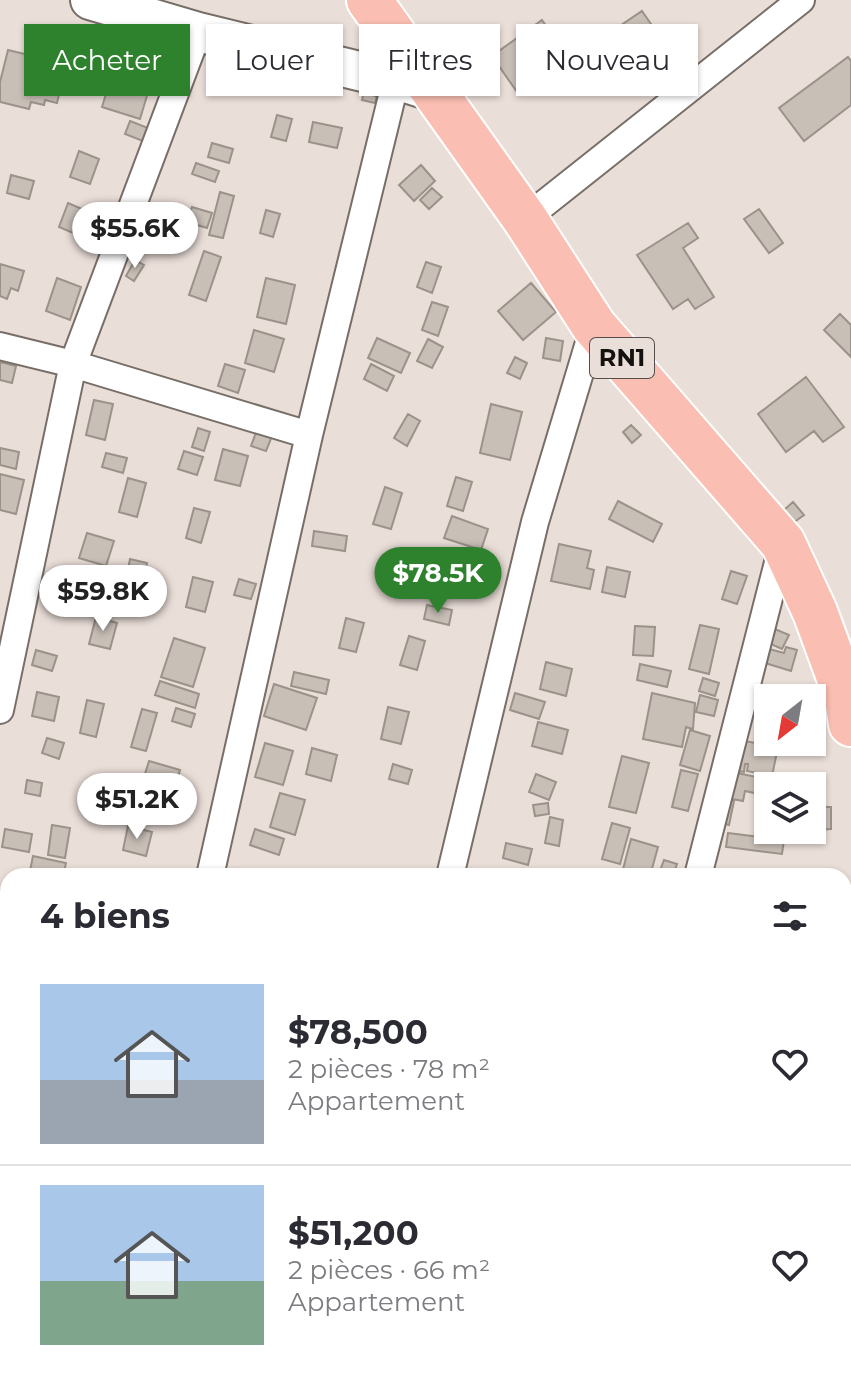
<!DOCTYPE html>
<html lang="fr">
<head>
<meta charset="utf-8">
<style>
  body { margin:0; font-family:Montserrat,sans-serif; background:#f7f7f7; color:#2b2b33; height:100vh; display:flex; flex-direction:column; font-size:30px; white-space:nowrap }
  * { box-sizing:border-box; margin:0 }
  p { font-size:26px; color:#7c7c81 }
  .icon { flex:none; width:44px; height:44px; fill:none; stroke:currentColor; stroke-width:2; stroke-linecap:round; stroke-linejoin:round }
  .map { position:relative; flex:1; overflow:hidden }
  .sheet { position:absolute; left:0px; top:868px; width:852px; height:512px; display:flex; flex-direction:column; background:#fff; border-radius:24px 24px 0 0; box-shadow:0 2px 6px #0004 }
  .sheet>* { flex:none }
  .top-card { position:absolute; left:24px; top:24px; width:804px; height:72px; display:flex; gap:16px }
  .needle { width:52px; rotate:211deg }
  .tools { position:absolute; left:754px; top:684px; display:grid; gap:16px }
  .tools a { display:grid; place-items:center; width:72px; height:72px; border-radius:0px; background:#fff; box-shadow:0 2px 6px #0004; font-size:40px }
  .price { position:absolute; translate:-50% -68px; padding:0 18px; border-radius:28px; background:#fff; color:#222; font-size:26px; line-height:52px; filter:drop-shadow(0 2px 4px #0008) }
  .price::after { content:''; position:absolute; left:50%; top:48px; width:24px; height:18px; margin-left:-12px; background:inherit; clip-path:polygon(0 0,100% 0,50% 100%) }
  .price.active { background:#2e812d; color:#fff }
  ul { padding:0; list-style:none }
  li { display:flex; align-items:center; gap:24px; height:200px; padding:0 40px }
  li+li { border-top:2px solid #e1e1e2 }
  li span { display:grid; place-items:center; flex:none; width:224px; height:160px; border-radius:0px; color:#555 }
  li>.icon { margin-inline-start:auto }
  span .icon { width:96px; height:96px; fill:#fffc; stroke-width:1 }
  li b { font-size:34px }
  h2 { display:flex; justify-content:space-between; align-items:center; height:96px; padding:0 40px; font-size:34px }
  .chip { padding:0 28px; border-radius:0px; background:#fff; box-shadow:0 2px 6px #0004; font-size:28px; line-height:72px }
  .chip.active { background:#2e812d; color:#fff }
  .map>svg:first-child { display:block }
</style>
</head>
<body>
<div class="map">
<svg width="851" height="1380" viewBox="0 0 851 1380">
  <rect width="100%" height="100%" fill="#eaded8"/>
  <path fill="#c8bfb7" stroke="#9b938a" stroke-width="2" d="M642,11L671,53L640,74L611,32Z
    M542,20L569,59L549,74L547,71L517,92L492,56Z
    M102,22L129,30L125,43L98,36Z
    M614,46L626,63L609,75L597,58Z
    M8,50L66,64L57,103L45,100L44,105L31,102L29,109L0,102V82Z
    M848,57L851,61V105L804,141L779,108Z
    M111,77L149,89L140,119L102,107Z
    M365,87L378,91L375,103L362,100Z
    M277,115L292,119L286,141L271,137Z
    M130,121L153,130L148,143L125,134Z
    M313,122L342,128L337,148L309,142Z
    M212,143L233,149L229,163L208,157Z
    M79,151L99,159L90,184L70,177Z
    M196,163L219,171L215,182L192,174Z
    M421,165L435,181L414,201L399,185Z
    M11,175L34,181L29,199L7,193Z
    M432,188L442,197L429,209L420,200Z
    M220,192L234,196L223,238L209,235Z
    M68,203L82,209L73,233L59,227Z
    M192,207L212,213L207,228L187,222Z
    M759,209L783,243L769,253L744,219Z
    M266,210L280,214L273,237L260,233Z
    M688,223L698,238L683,248L714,297L695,309L688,299L673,309L637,255Z
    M204,251L221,257L206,301L189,295Z
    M135,260L144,265L134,281L126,276Z
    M426,262L441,267L432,293L417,287Z
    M0,264L24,271L18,291L11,288L7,299L0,296Z
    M57,278L81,287L70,320L46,311Z
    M266,278L295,285L286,324L257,317Z
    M531,283L556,312L523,340L498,311Z
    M432,302L448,307L438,336L422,330Z
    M840,314L851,325V357L824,330Z
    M254,330L284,339L274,372L245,363Z
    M377,338L410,353L401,373L368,358Z
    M546,338L563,341L560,361L543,358Z
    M428,339L443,347L432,368L417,361Z
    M515,357L527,363L520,379L507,373Z
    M0,362L16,366L12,383L0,380Z
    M225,364L245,370L238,393L218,386Z
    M371,364L394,376L387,391L364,379Z
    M806,377L844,427L823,442L814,431L786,452L758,414Z
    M94,400L113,404L105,440L86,435Z
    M491,404L522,412L510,460L480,453Z
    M408,414L420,421L407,446L394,438Z
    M631,425L641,435L632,443L623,432Z
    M198,428L210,432L204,451L192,447Z
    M257,430L272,436L266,451L251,446Z
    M0,448L19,452L16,469L0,465Z
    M223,449L248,456L240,486L215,480Z
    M184,451L203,457L197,475L178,469Z
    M106,453L127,458L123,473L102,467Z
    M0,474L24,480L16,514L0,510Z
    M456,477L472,482L463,511L447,506Z
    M128,478L146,483L137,517L119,512Z
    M385,487L402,493L391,529L373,524Z
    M618,501L662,524L653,542L609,519Z
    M793,502L804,515L793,523L783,511Z
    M194,508L210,512L201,543L186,538Z
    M452,516L488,529L481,550L444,538Z
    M314,531L347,536L345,551L312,546Z
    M87,533L114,541L106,566L79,558Z
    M559,544L591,551L587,568L594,570L590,589L551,581Z
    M130,559L147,563L142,587L125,584Z
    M607,567L630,572L625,597L602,592Z
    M731,571L747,576L737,604L722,599Z
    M193,577L213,582L205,612L186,607Z
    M239,579L256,584L251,599L234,595Z
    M427,605L452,610L449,625L424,619Z
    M96,617L117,623L110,649L89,644Z
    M346,618L364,623L356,652L339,648Z
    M700,625L719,629L709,674L689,669Z
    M635,626L655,627L653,656L633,655Z
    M770,627L789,635L782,649L764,641Z
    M409,636L425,641L417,670L400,665Z
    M174,638L205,648L193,687L161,677Z
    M786,647L797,650L791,671L765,663L769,649L784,653Z
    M36,650L57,656L52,671L32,665Z
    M546,662L572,669L566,696L540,689Z
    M640,664L671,671L667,687L637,680Z
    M294,672L329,680L326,694L291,686Z
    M703,678L719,683L715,696L699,691Z
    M160,681L199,694L195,708L155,695Z
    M274,684L317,698L306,730L264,716Z
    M37,692L59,697L54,721L32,716Z
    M515,693L545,702L539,719L510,710Z
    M652,693L695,703L693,729L686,727L682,747L643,739Z
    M700,695L718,700L714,716L696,712Z
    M87,700L104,704L96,737L80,733Z
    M388,707L409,712L401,744L381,739Z
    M176,708L195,714L191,727L172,721Z
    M142,709L157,713L146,751L131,747Z
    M538,722L568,730L562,754L532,746Z
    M690,730L710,736L700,771L680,765Z
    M47,738L64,743L59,759L42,753Z
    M739,740L778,747L772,776L747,771L748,764H745L744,772L733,770Z
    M265,743L293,751L283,785L255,777Z
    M312,748L337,755L331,781L306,774Z
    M622,756L649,763L636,813L609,807Z
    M149,761L180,770L176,786L144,777Z
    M393,764L412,770L408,784L389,779Z
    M681,770L698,774L688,811L672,807Z
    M732,772L776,781L775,786H768V796L745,791L743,801L727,798Z
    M536,774L556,782L549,800L529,792Z
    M27,780L42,783L40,796L25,793Z
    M146,780L164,792L152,809L134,797Z
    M780,780L802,786H778Z
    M280,793L305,800L295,835L270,827Z
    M722,799L734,801L729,825L717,822Z
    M548,803L549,814L535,816L533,805Z
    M812,807H831V829L813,830Z
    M550,817L563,820L559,846L545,843Z
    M612,823L630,828L620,864L602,859Z
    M52,825L70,828L65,858L48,855Z
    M128,826L152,832L146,856L123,850Z
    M5,829L32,834L29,852L2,847Z
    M255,829L284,839L279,855L250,845Z
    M728,833L784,840L782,854L726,847Z
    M631,839L658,847L650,876L622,873Z
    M506,843L532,849L528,865L503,858Z
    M33,856L66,863L63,876H24L25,870L30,871Z
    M664,860L677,864L673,876H658Z
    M240,869L276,876H239Z
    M524,869L552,876H523Z
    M734,870L758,873V876H733Z
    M0,951L8,953V967L0,965Z
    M0,970L8,972L3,989L0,988Z
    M8,984V1015L1,1013Z
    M3,1035L8,1036V1062L0,1060Z
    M844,1166L851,1167V1194H844Z
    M844,1223H851V1253L844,1254Z
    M851,1324V1358H847L844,1325Z
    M4,1333L8,1334V1365L0,1363V1346Z
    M31,1372L64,1373L63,1380H30Z
    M133,1372H159L165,1373L164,1380H131Z
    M284,1372H307L305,1380H282Z
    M368,1372H400L398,1380H366Z
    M529,1372H551L549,1380L527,1379Z
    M607,1372H632L630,1380H605Z
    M741,1372H790V1377Z"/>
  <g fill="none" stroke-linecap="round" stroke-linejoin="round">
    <g stroke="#786e68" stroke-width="30">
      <path id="street" d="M525,219L801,0
        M0,346L73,364L309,435
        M0,710L73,364L198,32
        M210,876L309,435L396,80
        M450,876L535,522L594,326
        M698,876L783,543
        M98,1380L100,1372
        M312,1380L314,1372
        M578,1380L580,1372"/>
    </g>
    <g stroke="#786e68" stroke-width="42">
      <path id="secondary" d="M90,0L198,32L396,80L437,93"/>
    </g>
    <g stroke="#fff" stroke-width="48">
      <path id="highway" d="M369,0L525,219L594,326L783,543L815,612L847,699L851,724"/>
    </g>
    <use href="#street" stroke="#fff" stroke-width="26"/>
    <use href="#secondary" stroke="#fff" stroke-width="38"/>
    <use href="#highway" stroke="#fabeb2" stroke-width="44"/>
  </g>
  <g text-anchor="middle" stroke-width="6" stroke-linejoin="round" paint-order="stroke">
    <rect fill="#eaded8" stroke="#554e4b" stroke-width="2" x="590" y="338" width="64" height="40" rx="6"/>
    <g font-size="24" font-weight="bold" fill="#15110f">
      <text x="622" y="366">RN1</text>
    </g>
  </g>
</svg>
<div class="tools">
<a><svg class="needle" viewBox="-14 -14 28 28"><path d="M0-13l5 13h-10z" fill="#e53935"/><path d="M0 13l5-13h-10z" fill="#7c7c81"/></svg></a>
<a><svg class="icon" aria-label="layers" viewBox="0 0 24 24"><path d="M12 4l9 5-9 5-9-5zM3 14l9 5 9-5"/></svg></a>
</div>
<b class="price" style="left:135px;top:270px">$55.6K</b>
<b class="price active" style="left:438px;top:615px">$78.5K</b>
<b class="price" style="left:103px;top:633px">$59.8K</b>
<b class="price" style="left:137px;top:841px">$51.2K</b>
<div class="top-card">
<a class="chip active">Acheter</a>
<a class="chip">Louer</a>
<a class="chip">Filtres</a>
<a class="chip">Nouveau</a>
</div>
<section class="sheet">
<h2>4 biens<svg class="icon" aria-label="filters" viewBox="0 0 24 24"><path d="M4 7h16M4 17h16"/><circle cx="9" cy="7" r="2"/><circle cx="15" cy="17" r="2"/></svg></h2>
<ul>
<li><span style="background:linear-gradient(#a9c7e8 60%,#9aa5b1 0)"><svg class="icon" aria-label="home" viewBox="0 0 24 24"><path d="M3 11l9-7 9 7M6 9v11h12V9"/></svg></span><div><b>$78,500</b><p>2 pièces · 78 m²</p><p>Appartement</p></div><svg class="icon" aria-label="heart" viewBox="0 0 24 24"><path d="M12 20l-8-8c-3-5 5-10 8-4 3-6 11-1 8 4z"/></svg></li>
<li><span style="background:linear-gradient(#a9c7e8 60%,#7fa58c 0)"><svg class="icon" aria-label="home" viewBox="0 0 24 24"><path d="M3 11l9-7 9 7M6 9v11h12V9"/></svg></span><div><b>$51,200</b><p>2 pièces · 66 m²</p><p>Appartement</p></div><svg class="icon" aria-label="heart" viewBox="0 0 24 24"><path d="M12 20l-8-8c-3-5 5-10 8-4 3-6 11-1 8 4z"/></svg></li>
</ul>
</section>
</div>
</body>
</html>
